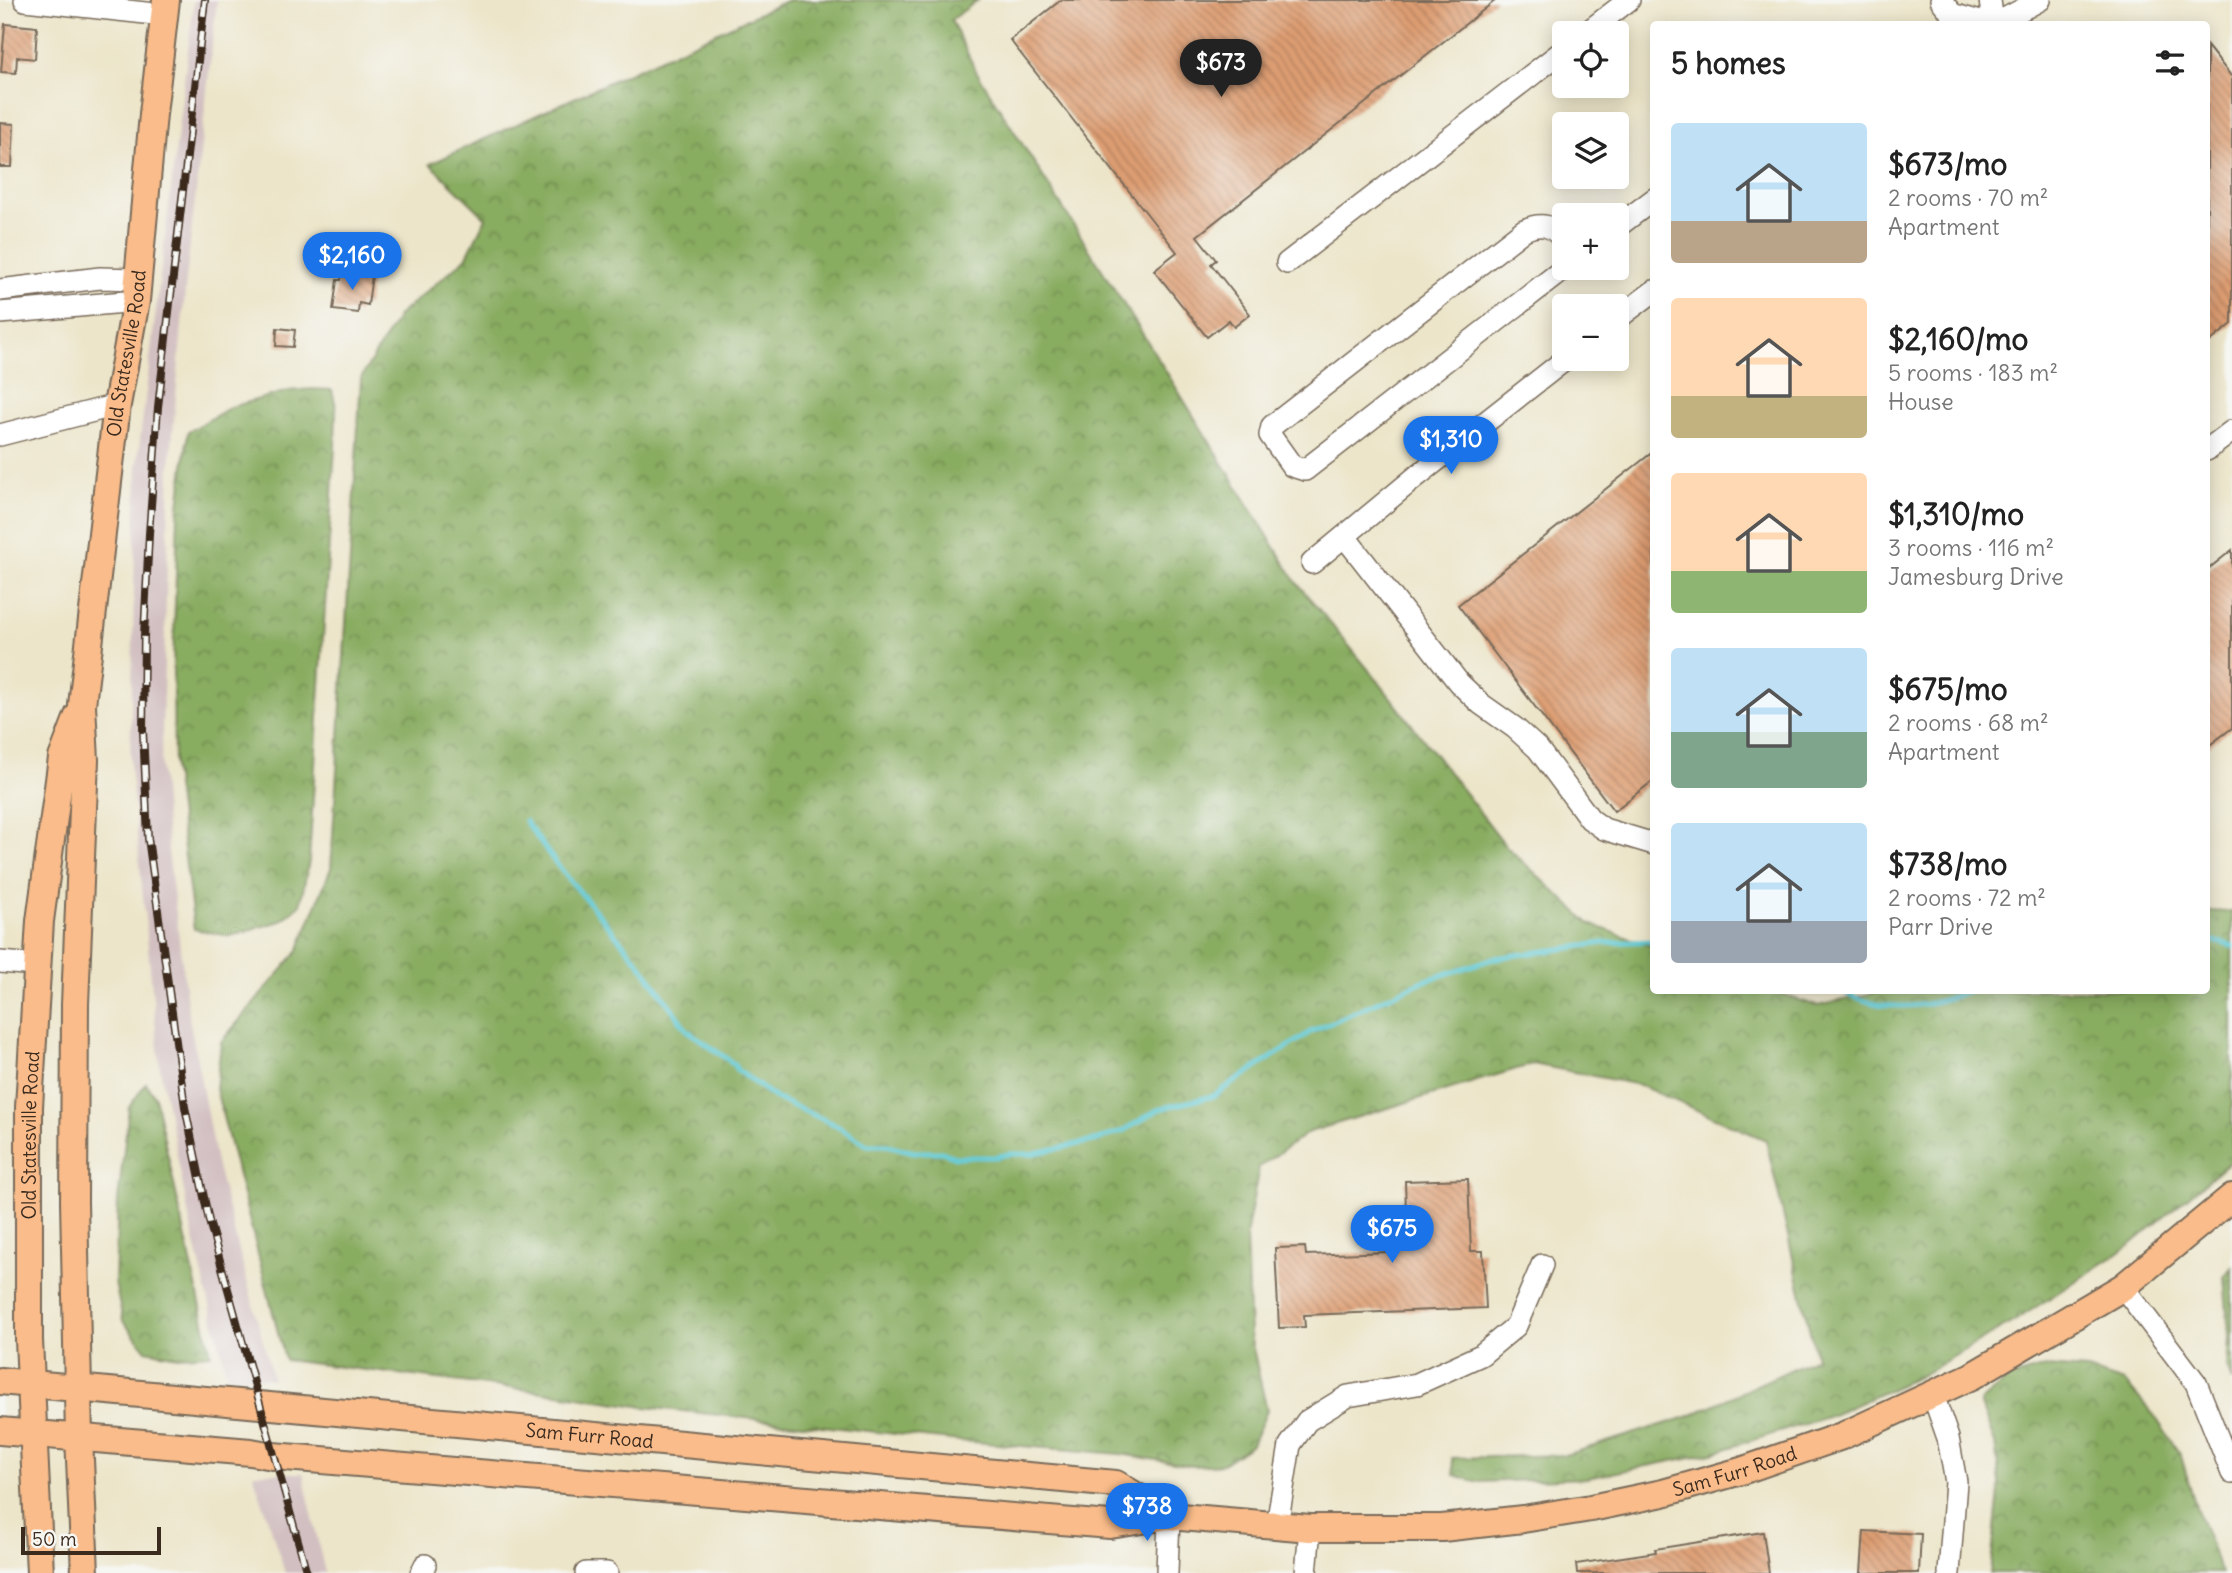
<!DOCTYPE html>
<html lang="en">
<head>
<meta charset="utf-8">
<style>
  body { margin:0; font-family:Delius,sans-serif; background:#f6f6f6; color:#222; height:100vh; display:flex; flex-direction:column; font-size:26px; white-space:nowrap }
  * { box-sizing:border-box; margin:0 }
  p { font-size:23px; color:#767676 }
  .icon { flex:none; width:38px; height:38px; fill:none; stroke:currentColor; stroke-width:2; stroke-linecap:round; stroke-linejoin:round }
  .map { position:relative; flex:1; overflow:hidden }
  .details { position:absolute; left:1650px; top:21px; width:560px; height:973px; display:flex; flex-direction:column; background:#fff; border-radius:7px; box-shadow:0 4px 18px #0003 }
  .details>* { flex:none }
  .tools { position:absolute; left:1552px; top:21px; display:grid; gap:14px }
  .tools a { display:grid; place-items:center; width:77px; height:77px; border-radius:7px; background:#fff; box-shadow:0 4px 18px #0003; font-size:35px }
  .scale { position:absolute; left:21px; bottom:18px; width:140px; box-sizing:border-box; padding-left:7px; border:4px solid #3b2a1e; border-top:0; font-size:19px; line-height:24px; white-space:nowrap; color:#3b2a1e; -webkit-text-stroke:5px #f6f6f2; paint-order:stroke }
  .price { position:absolute; translate:-50% -60px; padding:0 16px; border-radius:24px; background:#1a73e8; color:#fff; font-size:23px; line-height:46px; filter:drop-shadow(0 2px 4px #0008) }
  .price::after { content:''; position:absolute; left:50%; top:42px; width:21px; height:16px; margin-left:-10px; background:inherit; clip-path:polygon(0 0,100% 0,50% 100%) }
  .price.active { background:#222; color:#fff }
  ul { padding:0; list-style:none }
  li { display:flex; align-items:center; gap:21px; height:175px; padding:0 21px }
  li span { display:grid; place-items:center; flex:none; width:196px; height:140px; border-radius:7px; color:#555 }
  li>.icon { margin-inline-start:auto }
  span .icon { width:84px; height:84px; fill:#fffc; stroke-width:1 }
  li b { font-size:30px }
  h2 { display:flex; justify-content:space-between; align-items:center; height:84px; padding:0 21px; font-size:30px }
  .map>svg:first-child { display:block }
</style>
</head>
<body>
<div class="map">
<svg width="2232" height="1573" viewBox="0 0 2232 1573">
  <defs>
    <pattern id="forest-crowns" width="20" height="18" patternUnits="userSpaceOnUse" patternTransform="scale(1.75)"><rect width="20" height="18" fill="#88ac60"/><path d="M2 6a3 3 0 1 1 6 0M12 15a3 3 0 1 1 6 0" fill="none" stroke="#708c4f"/></pattern>
    <pattern id="building-back-hatch" width="6" height="6" patternUnits="userSpaceOnUse" patternTransform="scale(1.75)"><rect width="6" height="6" fill="#dd9d72"/><path d="M-1 5l2 2M0 0l6 6M5-1l2 2" fill="none" stroke="#b4805d"/></pattern>
  </defs>
  <rect width="100%" height="100%" fill="#f6f6f2"/>
  <filter id="ink" filterUnits="userSpaceOnUse"><feTurbulence type="fractalNoise" baseFrequency=".0143" numOctaves="2"/><feDisplacementMap in="SourceGraphic" scale="14" xChannelSelector="R" yChannelSelector="G"/><feConvolveMatrix kernelMatrix="1 2 1 2 8 2 1 2 1" color-interpolation-filters="sRGB"/></filter>
  <filter id="wash" filterUnits="userSpaceOnUse"><feTurbulence type="fractalNoise" baseFrequency=".00686" numOctaves="4" result="noise"/><feDisplacementMap in="SourceGraphic" scale="28" xChannelSelector="R" yChannelSelector="G"/><feGaussianBlur stdDeviation="1.57" result="paint"/><feColorMatrix in="noise" values="0 0 0 0 0 0 0 0 0 0 0 0 0 0 0 0 0 1.4 0 .05"/><feComposite in="paint" operator="in"/></filter>
  <g filter="url(#wash)">
    <rect width="100%" height="100%" fill="#ece5c9"/>
    <path fill="#d2bfc1" d="M194,0H217L185,290L170,468L161,765L168,851L188,1011L217,1167L273,1379L227,1376L191,1227L160,1069L130,765L137,465Z
      M253,1473H303L325,1573H285Z"/>
    <path fill="url(#forest-crowns)" stroke="#626b3f" stroke-width="2" d="M788,0H978L951,20L976,71L1149,344L1297,583L1377,680L1507,847L1590,924L1654,947V990L1773,991L1817,1006L1887,990H2207V911L2232,912V1160L2128,1247L2016,1320L1920,1376L1830,1416L1712,1453L1587,1478L1478,1482L1454,1475L1452,1458L1565,1455L1687,1417L1816,1358L1766,1140L1639,1085L1533,1064L1309,1132L1259,1167L1246,1236L1250,1335L1267,1411L1252,1444L1223,1464L1193,1466L1120,1454L960,1441L645,1407L551,1393L285,1360L216,1089L221,1042L298,951L331,868L361,378L399,315L466,258L486,218L430,164Z
      M313,389L332,390L336,407L335,447L309,861L300,905L281,921L229,936L194,929L174,770L173,665L178,515L188,432L231,407L288,391Z
      M146,1083L155,1097L211,1354L177,1356L146,1350L123,1321L115,1283L118,1200L129,1107Z
      M2232,1266V1381L2227,1367L2229,1335L2224,1277Z
      M2045,1367L2087,1370L2125,1382L2154,1415L2181,1456L2196,1507L2221,1573H1990L2000,1483L1995,1444L1980,1402L2011,1377Z"/>
    <g fill="none" stroke-linecap="round" stroke-linejoin="round">
      <path stroke="#5cc8d3" stroke-width="5" d="M525,821L554,861L641,965L687,1030L734,1064L736,1069L775,1098L836,1125L867,1145H887L914,1152H942L955,1157H996L1009,1154H1030L1098,1140L1125,1130L1159,1109L1213,1096L1312,1031L1421,982L1495,958L1604,943L1654,941
        M2207,939L2232,946
        M1837,990C1852,995 1868,1004 1884,1005C1914,1009 1943,1002 1970,990"/>
    </g>
    <g id="blocks">
      <path fill="url(#building-back-hatch)" d="M1061,0H1496L1197,236L1216,260L1211,264L1250,314L1234,327L1229,320L1207,337L1154,270L1177,252L1010,40Z
        M5,24L37,27L35,59L17,57L16,73L1,72Z
        M2207,46L2232,77V324L2207,344Z
        M0,123L14,124L12,167H0Z
        M342,271L372,275L368,305L359,303L358,313L333,310L337,280H341Z
        M277,328L295,330L293,347L276,346Z
        M1654,451V780L1614,811L1458,605Z
        M2232,550V728L2207,747V570Z
        M1468,1179L1471,1251H1483L1486,1308L1304,1315L1305,1327L1279,1328L1275,1248L1305,1247L1306,1255L1390,1252L1389,1241L1407,1240L1405,1181Z
        M1864,1531L1921,1534L1919,1573H1861Z
        M1763,1532L1769,1573H1577L1576,1564L1656,1552L1655,1549Z"/>
    </g>
  </g>
  <g filter="url(#ink)">
    <use href="#blocks" fill-opacity="0" stroke="#796b5a" stroke-width="2"/>
    <g fill="none" stroke-linecap="round" stroke-linejoin="round">
      <g stroke="#796b5a" stroke-width="24">
        <path id="minor" d="M25,0L164,15
          M1941,0L1952,14L1988,24
          M1990,0L1993,24
          M1995,24L2040,0
          M1586,33L1629,0
          M1617,227L1654,199
          M1564,241C1553,225 1542,222 1524,230L1272,426L1270,435L1292,466L1305,470L1565,268
          M1287,263L1564,50
          M0,290L100,278L138,279
          M0,313L136,301
          M1617,319L1654,291
          M0,435L117,405
          M2207,450L2232,431
          M1345,537L1459,683L1481,704L1515,728L1538,749L1590,819L1604,829L1654,844
          M1312,563L1417,476L1566,359
          M0,962L36,965
          M2123,1287L2196,1383L2232,1473
          M1933,1395L1948,1438L1956,1482L1949,1573
          M1277,1525L1290,1445L1307,1421L1348,1396L1417,1384L1481,1355L1516,1326L1542,1265
          M421,1573L425,1565
          M586,1573H607
          M1167,1573L1169,1516
          M1306,1573L1310,1528"/>
      </g>
      <g stroke="#796b5a" stroke-width="30">
        <g id="major">
          <path id="s1" d="M0,1381L1116,1484L1169,1516"/>
          <path id="s2" d="M0,1431L251,1452L273,1456L1110,1525L1169,1516L1310,1528H1442L1523,1519L1591,1508L1663,1493L1741,1471L1842,1436L1972,1376L2123,1287L2232,1197"/>
          <path id="s3" d="M40,1573L29,1340V1107L40,921L62,758L78,716"/>
          <path id="s4" d="M85,1573L79,1437L74,1202L75,1004L85,760L82,705L117,405L136,301L153,114L166,0"/>
        </g>
      </g>
      <use href="#minor" stroke="#fff" stroke-width="21"/>
      <use href="#major" stroke="#f9bc8a" stroke-width="26"/>
      <g stroke="#3b2a1e" stroke-width="8">
        <path id="rail" d="M205,0L158,407L149,534L144,636L143,731L148,838L185,1107L209,1221L307,1573"/>
      </g>
      <use href="#rail" stroke="#f6f6f2" stroke-width="5" stroke-dasharray="16" stroke-linecap="butt"/>
    </g>
  </g>
  <g text-anchor="middle" stroke-width="6" stroke-linejoin="round" paint-order="stroke">
    <g font-size="19" fill="#3b2a1e" stroke="#f6f6f2">
      <text dy="7" stroke="none"><textPath href="#s4" startOffset="1223">Old Statesville Road</textPath></text>
      <text dy="7" stroke="none"><textPath href="#s3" startOffset="438">Old Statesville Road</textPath></text>
      <text dy="7" stroke="none"><textPath href="#s1" startOffset="592">Sam Furr Road</textPath></text>
      <text dy="7" stroke="none"><textPath href="#s2" startOffset="1746">Sam Furr Road</textPath></text>
    </g>
  </g>
</svg>
<div class="tools">
<a><svg class="icon" aria-label="locate" viewBox="0 0 24 24"><circle cx="12" cy="12" r="6"/><path d="M12 2v4M12 18v4M2 12h4M18 12h4"/></svg></a>
<a><svg class="icon" aria-label="layers" viewBox="0 0 24 24"><path d="M12 4l9 5-9 5-9-5zM3 14l9 5 9-5"/></svg></a>
<a>+</a>
<a>−</a>
</div>
<div class="scale">50 m</div>
<b class="price active" style="left:1221px;top:99px">$673</b>
<b class="price" style="left:352px;top:292px">$2,160</b>
<b class="price" style="left:1451px;top:476px">$1,310</b>
<b class="price" style="left:1392px;top:1265px">$675</b>
<b class="price" style="left:1147px;top:1543px">$738</b>
<section class="details">
<h2>5 homes<svg class="icon" aria-label="filters" viewBox="0 0 24 24"><path d="M4 7h16M4 17h16"/><circle cx="9" cy="7" r="2"/><circle cx="15" cy="17" r="2"/></svg></h2>
<ul>
<li><span style="background:linear-gradient(#bfe0f5 70%,#b9a48a 0)"><svg class="icon" aria-label="home" viewBox="0 0 24 24"><path d="M3 11l9-7 9 7M6 9v11h12V9"/></svg></span><div><b>$673/mo</b><p>2 rooms · 70 m²</p><p>Apartment</p></div></li>
<li><span style="background:linear-gradient(#ffd9b3 70%,#c2b280 0)"><svg class="icon" aria-label="home" viewBox="0 0 24 24"><path d="M3 11l9-7 9 7M6 9v11h12V9"/></svg></span><div><b>$2,160/mo</b><p>5 rooms · 183 m²</p><p>House</p></div></li>
<li><span style="background:linear-gradient(#ffd9b3 70%,#8fb573 0)"><svg class="icon" aria-label="home" viewBox="0 0 24 24"><path d="M3 11l9-7 9 7M6 9v11h12V9"/></svg></span><div><b>$1,310/mo</b><p>3 rooms · 116 m²</p><p>Jamesburg Drive</p></div></li>
<li><span style="background:linear-gradient(#bfe0f5 60%,#7fa58c 0)"><svg class="icon" aria-label="home" viewBox="0 0 24 24"><path d="M3 11l9-7 9 7M6 9v11h12V9"/></svg></span><div><b>$675/mo</b><p>2 rooms · 68 m²</p><p>Apartment</p></div></li>
<li><span style="background:linear-gradient(#bfe0f5 70%,#9aa5b1 0)"><svg class="icon" aria-label="home" viewBox="0 0 24 24"><path d="M3 11l9-7 9 7M6 9v11h12V9"/></svg></span><div><b>$738/mo</b><p>2 rooms · 72 m²</p><p>Parr Drive</p></div></li>
</ul>
</section>
</div>
</body>
</html>
